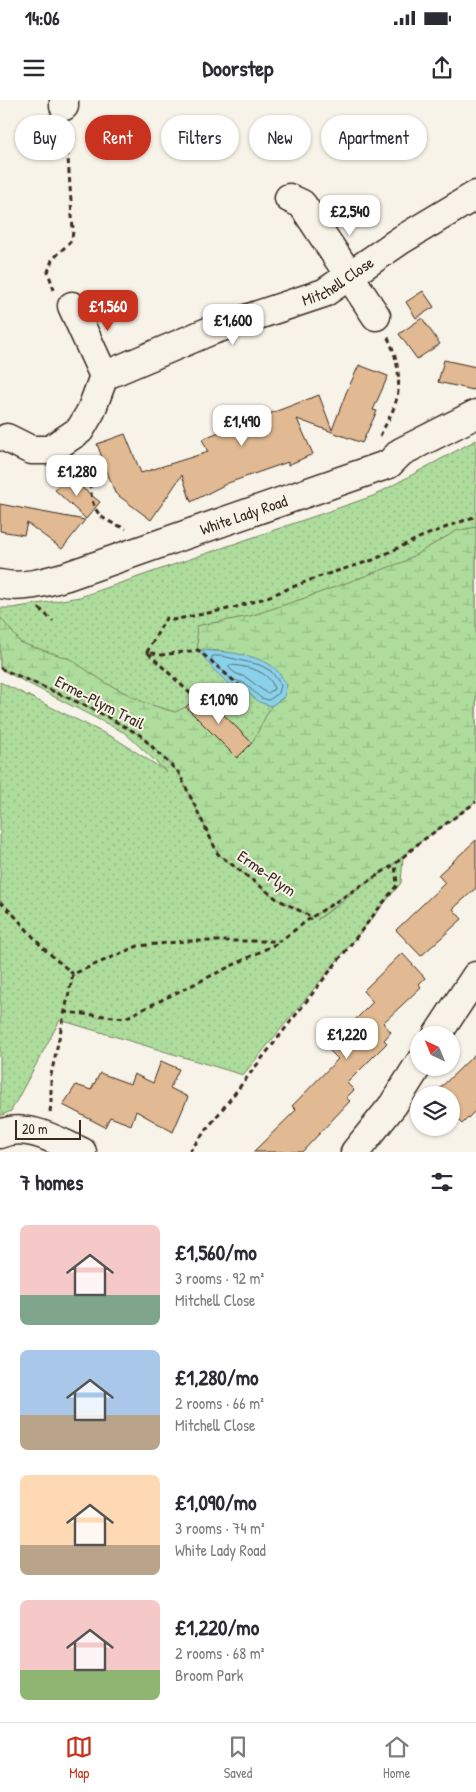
<!DOCTYPE html>
<html lang="en">
<head>
<meta charset="utf-8">
<style>
  body { margin:0; font-family:"Patrick Hand",sans-serif; background:#f2f2f3; color:#2b2b33; height:100vh; display:flex; flex-direction:column; font-size:19px; white-space:nowrap }
  * { box-sizing:border-box; margin:0 }
  p { font-size:16px; color:#7c7c81 }
  .icon { flex:none; width:28px; height:28px; fill:none; stroke:currentColor; stroke-width:2; stroke-linecap:round; stroke-linejoin:round }
  .map { position:relative; height:1052px; overflow:hidden }
  .panel { display:flex; flex-direction:column; background:#fff; flex:1 }
  .panel>* { flex:none }
  .top-card { position:absolute; left:15px; top:15px; width:446px; height:45px; display:flex; gap:10px }
  .needle { width:32px; rotate:316deg }
  .buttons { position:absolute; left:410px; top:926px; display:grid; gap:10px }
  .buttons a { display:grid; place-items:center; width:50px; height:50px; border-radius:50%; background:#fff; box-shadow:0 1px 4px #0004; font-size:25px }
  .scale { position:absolute; left:15px; bottom:12px; width:66px; box-sizing:border-box; padding-left:5px; border:2px solid #3b2a1e; border-top:0; font-size:14px; line-height:18px; white-space:nowrap; color:#3b2a1e; -webkit-text-stroke:4px #f7f3e8; paint-order:stroke }
  .price { position:absolute; translate:-50% -42px; padding:0 11px; border-radius:10px; background:#fff; color:#222; font-size:16px; line-height:32px; filter:drop-shadow(0 1px 2px #0008) }
  .price::after { content:''; position:absolute; left:50%; top:30px; width:15px; height:11px; margin-left:-8px; background:inherit; clip-path:polygon(0 0,100% 0,50% 100%) }
  .price.current { background:#c8321e; color:#fff }
  ul { padding:0; list-style:none }
  li { display:flex; align-items:center; gap:15px; height:125px; padding:0 20px }
  li span { display:grid; place-items:center; flex:none; width:140px; height:100px; border-radius:8px; color:#555 }
  li>.icon { margin-inline-start:auto }
  span .icon { width:60px; height:60px; fill:#fffc; stroke-width:1 }
  li b { font-size:21px }
  h2 { display:flex; justify-content:space-between; align-items:center; height:60px; padding:0 20px; font-size:21px }
  .pill { padding:0 18px; border-radius:22px; background:#fff; box-shadow:0 1px 4px #0004; font-size:18px; line-height:45px }
  .pill.current { background:#c8321e; color:#fff }
  .status { display:flex; justify-content:space-between; align-items:center; height:35px; padding:0 25px; background:#fff; direction:ltr }
  .status svg { height:14px; fill:currentColor }
  header { display:flex; justify-content:space-between; align-items:center; height:65px; padding:0 20px; background:#fff; font-size:22px; font-weight:800 }
  .tabs { display:flex; justify-content:space-around; align-items:center; height:70px; border-top:1px solid #e1e1e2; background:#fff; font-size:14px; color:#7c7c81 }
  .tabs a { display:grid; justify-items:center; gap:2px }
  .tabs .current { color:#c8321e }
  .map>svg:first-child { display:block }
</style>
</head>
<body>
<div class="status"><b>14:06</b><svg viewBox="0 0 49 12"><path d="M0 12V9h3v3zM5 12V6h3v6zM10 12V3h3v9zM15 12V0h3v12zM26 1h20v11H26zM47 4h2v5h-2z"/></svg></div>
<header><svg class="icon" aria-label="menu" viewBox="0 0 24 24"><path d="M4 6h16M4 12h16M4 18h16"/></svg>Doorstep<svg class="icon" aria-label="share" viewBox="0 0 24 24"><path d="M12 15V3M7 8l5-5 5 5M5 13v7h14v-7"/></svg></header>
<div class="map">
<svg width="476" height="1052" viewBox="0 0 476 1052">
  <defs>
    <pattern id="grass-dots" width="8" height="8" patternUnits="userSpaceOnUse" patternTransform="scale(1.25)"><rect width="8" height="8" fill="#addc9c"/><path d="M2 2h.1M6 6h.1" fill="none" stroke="#96bd86" stroke-width="1.8" stroke-linecap="round"/></pattern>
    <pattern id="wetland-marsh" width="20" height="14" patternUnits="userSpaceOnUse" patternTransform="scale(1.25)"><rect width="20" height="14" fill="#addc9c"/><path d="M1 5h8M5 5V1M11 12h8M15 12V8" fill="none" stroke="#96bd86"/></pattern>
  </defs>
  <rect width="100%" height="100%" fill="#f7f3e8"/>
  <filter id="ink" filterUnits="userSpaceOnUse"><feTurbulence type="fractalNoise" baseFrequency=".02" numOctaves="2"/><feDisplacementMap in="SourceGraphic" scale="10" xChannelSelector="R" yChannelSelector="G"/><feConvolveMatrix kernelMatrix="1 2 1 2 8 2 1 2 1" color-interpolation-filters="sRGB"/></filter>
  <g filter="url(#ink)">
    <path fill="url(#grass-dots)" stroke="#74835d" d="M476,340V695L317,820L403,757L401,783L243,975L60,920L11,1011L0,1016V582L116,639L167,672L125,633L0,569V508H12L80,497L373,396Z"/>
    <path fill="url(#wetland-marsh)" stroke="#74835d" d="M476,427V702L419,743L394,764L312,817L277,799L218,754L179,673L140,635L91,608L0,568V517L21,543L70,559L106,583L145,603L175,612L186,607L237,658L252,643L271,606L284,597L223,551L198,550L196,526L250,516L305,498L403,462L456,431Z"/>
    <path fill="#8ad1eb" stroke="#6a8e99" d="M198,550C220,551 253,553 272,566C278,570 283,579 287,585L284,597L271,606L259,602L241,587L229,584L213,569Z"/>
    <g fill="none" stroke-linecap="round" stroke-linejoin="round">
      <path stroke="#5b6d70" stroke-width="1" d="M214,556H222L260,565L271,571L281,585L279,593L269,600L261,598L244,583L231,579L212,560V557Z
        M230,565C246,566 271,571 274,589L268,593L265,592L247,578L235,573L229,568Z"/>
    </g>
    <path fill="#e1b992" stroke="#3b2a1e" d="M423,191L434,207L416,218L406,202Z
      M422,218L440,244L417,259L399,234Z
      M444,260L476,267V280L473,290L438,282Z
      M359,265L388,276L373,310L377,311L362,343L297,319L313,354L288,365V362L228,383L191,402L182,375L151,420L115,393L97,344L125,334L141,373L208,352L202,339L268,312L269,314L319,295L332,330L346,293Z
      M66,375L100,402L86,419L55,390Z
      M0,404L31,410L85,420L62,449L27,423L24,435L0,431Z
      M201,592L252,643L237,658L186,607Z
      M476,740V788L453,809L462,819L421,856L396,830L445,783L438,775Z
      M402,853L425,878L419,884L421,887L383,923L391,932L384,940L387,943L347,983L354,990L346,998L350,1001L302,1052H253L296,1010L292,1006L338,959L327,948L373,902L363,891Z
      M476,953V1010L462,1024L451,1013V995H433Z
      M161,961L179,969L170,988L188,997L173,1032L136,1011L131,1025L110,1017L105,1027L63,1005L76,985L91,990L100,973L130,984L134,974L153,983Z"/>
    <g fill="none" stroke-linecap="round" stroke-linejoin="round">
      <g stroke="#3b2a1e" stroke-width="31">
        <g id="minor">
          <path d="M64,0V6"/>
          <path d="M289,98L302,104L376,216"/>
          <path d="M72,206L104,276"/>
          <path id="s1" d="M7,338L31,350H50L80,330L91,311L104,276L210,231L324,193L401,140L476,95"/>
          <path id="s2" d="M0,484C22,489 46,482 67,476L389,364L401,352L476,314"/>
          <path d="M437,935L476,876"/>
          <path d="M0,1034C27,1022 57,1041 82,1052"/>
          <path d="M355,1052L393,1005L419,964"/>
        </g>
      </g>
      <path stroke="#3b2a1e" stroke-width="3" stroke-dasharray="5 4" stroke-linecap="butt" d="M54,190L48,172L52,160L72,140L73,130L66,29
        M380,336C385,325 393,313 396,301C402,280 397,255 387,236
        M71,364C100,382 84,395 99,414C104,421 118,425 126,429
        M39,508L53,521
        M148,553L195,598
        M0,568L91,608L140,635L179,673L218,754L277,799L312,817L395,764L419,743L476,702
        M241,587L198,550L162,555L147,552L166,518L173,520L233,508L262,499L318,477L373,460L421,437L476,416
        M0,802L13,814L43,848L73,874
        M64,912L125,918L280,842
        M50,1012L51,1004V975L73,874L138,846L186,841H280L312,817
        M189,1052L397,785L395,764"/>
      <use href="#minor" stroke="#f7f3e8" stroke-width="28"/>
    </g>
  </g>
  <g text-anchor="middle" stroke-width="4" stroke-linejoin="round" paint-order="stroke">
    <g font-size="16" fill="#3b2a1e" stroke="#f7f3e8">
      <text dy="6" stroke="none"><textPath href="#s1" startOffset="394">Mitchell Close</textPath></text>
      <text dy="6" stroke="none"><textPath href="#s2" startOffset="255">White Lady Road</textPath></text>
      <text transform="translate(100 602) rotate(27)" y="6">Erme-Plym Trail</text>
      <text transform="translate(267 773) rotate(35)" y="6">Erme-Plym</text>
    </g>
  </g>
</svg>
<div class="buttons">
<a><svg class="needle" viewBox="-14 -14 28 28"><path d="M0-13l5 13h-10z" fill="#e53935"/><path d="M0 13l5-13h-10z" fill="#7c7c81"/></svg></a>
<a><svg class="icon" aria-label="layers" viewBox="0 0 24 24"><path d="M12 4l9 5-9 5-9-5zM3 14l9 5 9-5"/></svg></a>
</div>
<div class="scale">20 m</div>
<b class="price" style="left:350px;top:137px">£2,540</b>
<b class="price current" style="left:108px;top:232px">£1,560</b>
<b class="price" style="left:233px;top:246px">£1,600</b>
<b class="price" style="left:242px;top:347px">£1,490</b>
<b class="price" style="left:77px;top:397px">£1,280</b>
<b class="price" style="left:219px;top:625px">£1,090</b>
<b class="price" style="left:347px;top:960px">£1,220</b>
<div class="top-card">
<a class="pill">Buy</a>
<a class="pill current">Rent</a>
<a class="pill">Filters</a>
<a class="pill">New</a>
<a class="pill">Apartment</a>
</div>
</div>
<section class="panel">
<h2>7 homes<svg class="icon" aria-label="filters" viewBox="0 0 24 24"><path d="M4 7h16M4 17h16"/><circle cx="9" cy="7" r="2"/><circle cx="15" cy="17" r="2"/></svg></h2>
<ul>
<li><span style="background:linear-gradient(#f6c9c9 70%,#7fa58c 0)"><svg class="icon" aria-label="home" viewBox="0 0 24 24"><path d="M3 11l9-7 9 7M6 9v11h12V9"/></svg></span><div><b>£1,560/mo</b><p>3 rooms · 92 m²</p><p>Mitchell Close</p></div></li>
<li><span style="background:linear-gradient(#a9c7e8 65%,#b9a48a 0)"><svg class="icon" aria-label="home" viewBox="0 0 24 24"><path d="M3 11l9-7 9 7M6 9v11h12V9"/></svg></span><div><b>£1,280/mo</b><p>2 rooms · 66 m²</p><p>Mitchell Close</p></div></li>
<li><span style="background:linear-gradient(#ffd9b3 70%,#b9a48a 0)"><svg class="icon" aria-label="home" viewBox="0 0 24 24"><path d="M3 11l9-7 9 7M6 9v11h12V9"/></svg></span><div><b>£1,090/mo</b><p>3 rooms · 74 m²</p><p>White Lady Road</p></div></li>
<li><span style="background:linear-gradient(#f6c9c9 70%,#8fb573 0)"><svg class="icon" aria-label="home" viewBox="0 0 24 24"><path d="M3 11l9-7 9 7M6 9v11h12V9"/></svg></span><div><b>£1,220/mo</b><p>2 rooms · 68 m²</p><p>Broom Park</p></div></li>
</ul>
</section>
<nav class="tabs">
<a class="current"><svg class="icon" aria-label="map" viewBox="0 0 24 24"><path d="M3 6l6-2 6 2 6-2v14l-6 2-6-2-6 2zM9 4v14M15 6v14"/></svg>Map</a>
<a><svg class="icon" aria-label="saved" viewBox="0 0 24 24"><path d="M7 4h10v16l-5-4-5 4z"/></svg>Saved</a>
<a><svg class="icon" aria-label="home" viewBox="0 0 24 24"><path d="M3 11l9-7 9 7M6 9v11h12V9"/></svg>Home</a>
</nav>
</body>
</html>
